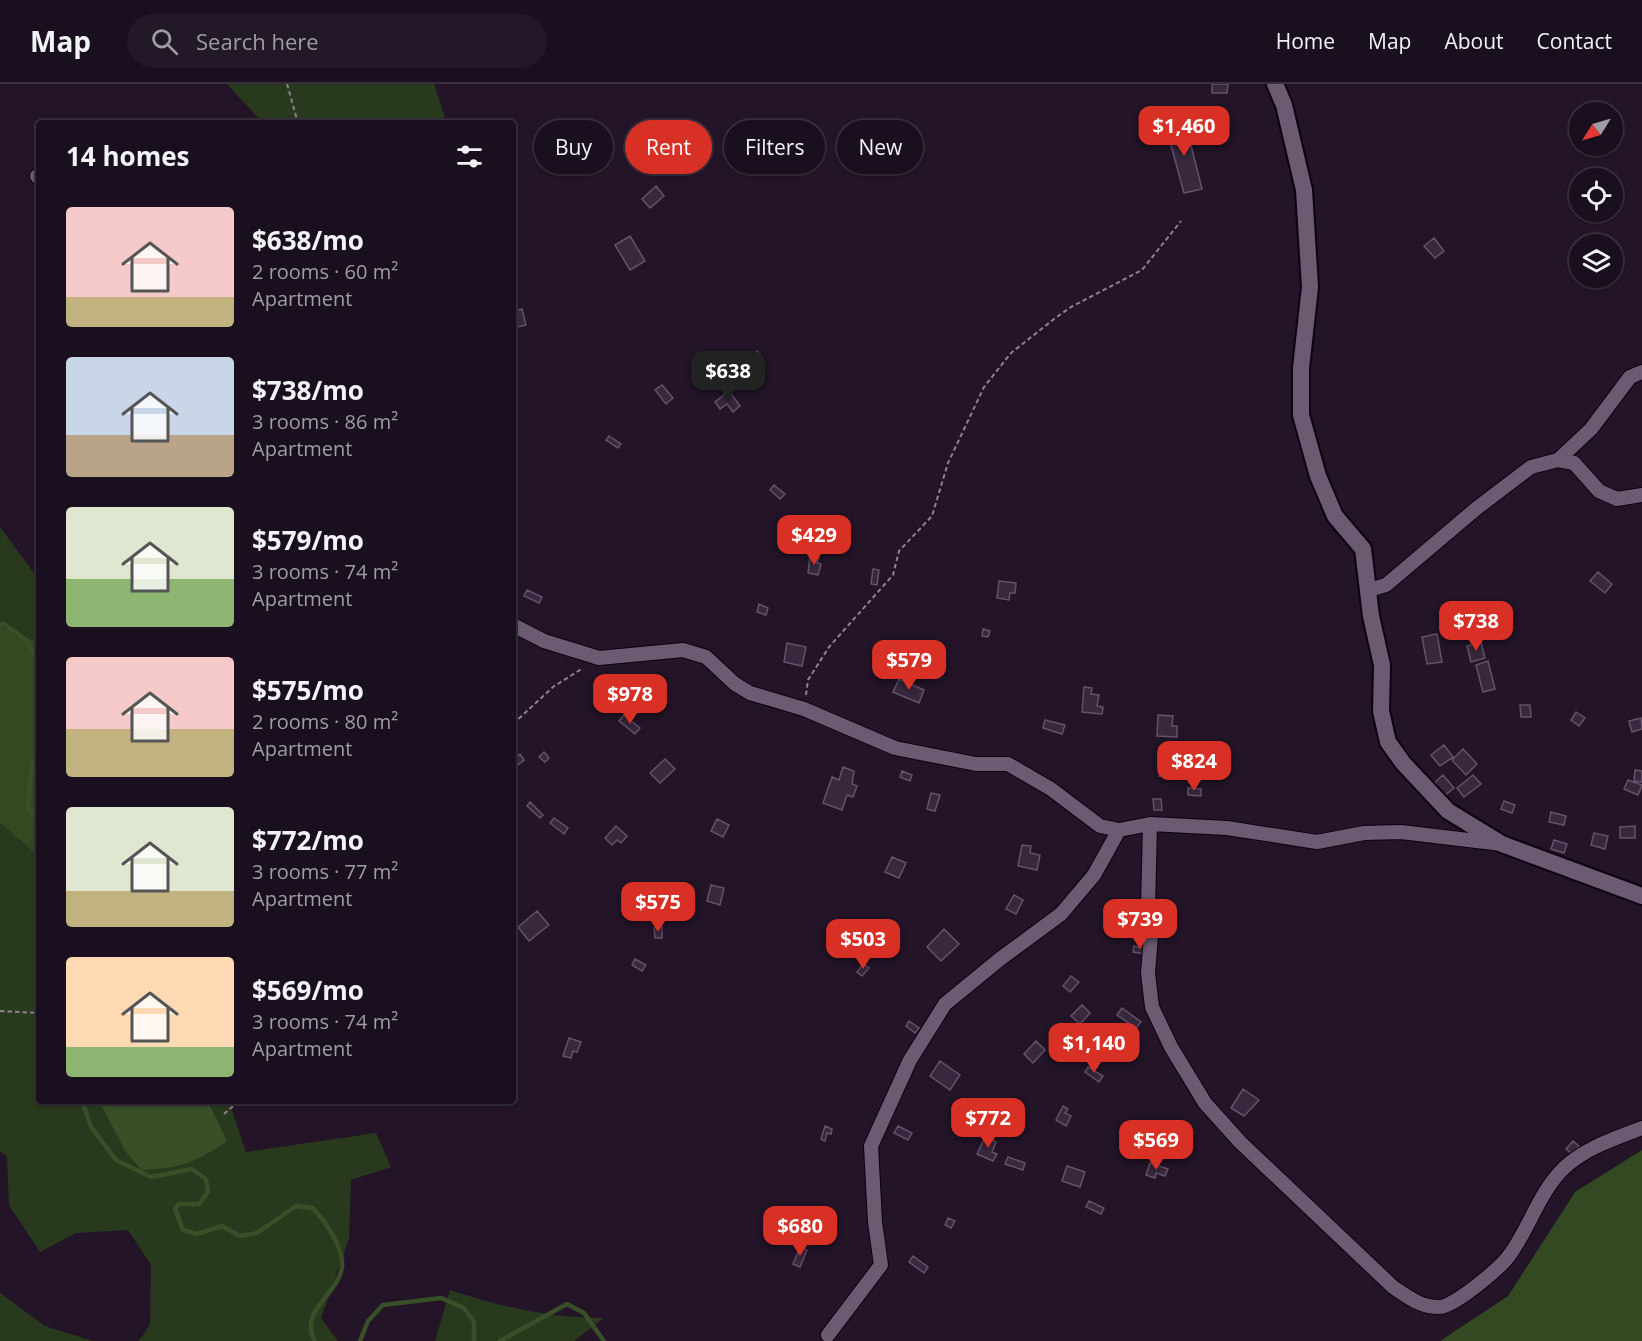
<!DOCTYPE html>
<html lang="en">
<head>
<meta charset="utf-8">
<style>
  body { margin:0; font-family:"Open Sans",sans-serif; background:#231827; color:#f1f3f6; height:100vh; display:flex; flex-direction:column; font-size:22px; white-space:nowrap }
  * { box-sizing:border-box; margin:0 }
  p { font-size:20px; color:#9f9ca4 }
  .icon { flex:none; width:33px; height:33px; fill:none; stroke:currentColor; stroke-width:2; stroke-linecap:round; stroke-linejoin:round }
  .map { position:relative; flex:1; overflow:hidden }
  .sheet { position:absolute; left:36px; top:36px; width:480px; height:984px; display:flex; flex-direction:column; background:#1a0f1e; border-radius:6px; box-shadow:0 2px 4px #0004,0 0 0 2px #382f3c }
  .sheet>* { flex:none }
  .guide { position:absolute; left:534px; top:36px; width:570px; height:54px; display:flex; gap:12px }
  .needle { width:39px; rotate:233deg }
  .controls { position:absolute; left:1569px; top:18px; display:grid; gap:12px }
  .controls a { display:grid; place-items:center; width:54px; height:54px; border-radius:50%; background:#1a0f1e; box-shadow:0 2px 4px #0004,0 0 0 2px #382f3c; font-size:30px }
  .price { position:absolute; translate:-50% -51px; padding:0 14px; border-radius:12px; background:#d93025; color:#fff; font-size:20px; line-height:39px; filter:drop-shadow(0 2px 3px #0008) }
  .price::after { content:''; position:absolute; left:50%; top:36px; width:18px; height:14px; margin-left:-9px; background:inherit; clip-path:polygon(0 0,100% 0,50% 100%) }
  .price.current { background:#222; color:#fff }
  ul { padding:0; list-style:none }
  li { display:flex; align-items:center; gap:18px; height:150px; padding:0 30px }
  li span { display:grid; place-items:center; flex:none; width:168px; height:120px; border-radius:6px; color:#555 }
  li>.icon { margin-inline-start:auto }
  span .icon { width:72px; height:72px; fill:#fffc; stroke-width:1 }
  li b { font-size:26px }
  h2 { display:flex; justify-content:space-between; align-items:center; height:72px; padding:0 30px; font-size:26px }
  .chip { padding:0 21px; border-radius:27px; background:#1a0f1e; box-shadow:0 2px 4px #0004,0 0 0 2px #382f3c; font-size:21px; line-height:54px }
  .chip.current { background:#d93025; color:#fff }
  header { display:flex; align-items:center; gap:36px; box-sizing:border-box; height:84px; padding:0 30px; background:#1a0f1e; border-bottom:2px solid #382f3c }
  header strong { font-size:28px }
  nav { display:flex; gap:33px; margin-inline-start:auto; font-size:21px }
  .search { width:420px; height:54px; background:#231827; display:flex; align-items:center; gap:15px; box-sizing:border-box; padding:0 21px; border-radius:33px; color:#9f9ca4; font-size:22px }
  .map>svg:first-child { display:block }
</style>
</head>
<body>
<header>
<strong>Map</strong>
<div class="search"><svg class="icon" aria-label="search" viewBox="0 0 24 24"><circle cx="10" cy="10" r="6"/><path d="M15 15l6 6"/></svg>Search here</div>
<nav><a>Home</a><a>Map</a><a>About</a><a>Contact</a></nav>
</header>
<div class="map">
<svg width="1642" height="1257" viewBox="0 0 1642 1257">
  <rect width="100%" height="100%" fill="#231428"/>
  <path fill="#29391e" d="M227,0H434L445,33L402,39H263Z
    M0,443L39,496V559L0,541Z
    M0,739L39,773V1017H99L125,1067L227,1057L208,1017H229L246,1068L376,1049L391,1083L351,1096L349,1155L321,1234L338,1257H139L150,1241L151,1181L128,1146L76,1149L40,1168L9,1121L7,1073L0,1067Z
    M450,1206C500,1223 551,1234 604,1234L574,1257H435Z
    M0,1209L45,1242L93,1257H0Z"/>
  <path fill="#324921" d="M0,541L39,559V773L0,739Z
    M1642,1066V1257H1440L1508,1212L1575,1108Z"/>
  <path fill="#384f27" d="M99,1017H208L227,1057C195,1079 181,1084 142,1086L125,1067Z"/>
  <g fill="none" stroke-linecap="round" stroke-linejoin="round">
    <path stroke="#384f27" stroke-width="4.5" d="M0,541L4,540L26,556L39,578
      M39,668L32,677L28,725L39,737
      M82,1017L91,1043L116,1076L151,1093L192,1085L206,1095L208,1108L199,1120H179L175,1125L183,1146L197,1150L222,1142L240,1152L257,1149L296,1122L313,1124C325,1138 344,1163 342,1183C338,1212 298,1226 315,1257
      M360,1257L368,1237L383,1221L441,1214L464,1224L474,1238V1257
      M500,1257L567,1220L584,1229L604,1257"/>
  </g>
  <path fill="#38283e" stroke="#63526a" stroke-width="1.5" d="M1212,0H1228L1227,9H1212Z
    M1185,38L1202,105L1184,109L1166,43Z
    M656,102L664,112L650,124L642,115Z
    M630,152L645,177L630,186L615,161Z
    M1434,154L1444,167L1435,174L1424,162Z
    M522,225L526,241L513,244V227Z
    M757,267L762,272L749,284L744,278Z
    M662,301L673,314L666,320L655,306Z
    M729,307L740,322L733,328L727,320L720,325L715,318Z
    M609,352L621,360L618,364L606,356Z
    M774,401L785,410L780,415L770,406Z
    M810,471L819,474L817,479L821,480L818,491L808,489Z
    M873,485L879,486L877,501L871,500Z
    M1598,488L1612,500L1605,509L1590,497Z
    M999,497L1016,499L1015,509H1010L1009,516L997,514Z
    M527,506L542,513L539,519L524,512Z
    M759,520L768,524L766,531L757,528Z
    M983,545L990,547L988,553L982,552Z
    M1437,550L1442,578L1427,580L1422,553Z
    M1481,558L1485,574L1471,578L1467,562Z
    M787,559L806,563L802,582L784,578Z
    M1488,577L1495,605L1483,608L1476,581Z
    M899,595L924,606L919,619L893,608Z
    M1084,603L1092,604L1091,610L1099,611L1097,622L1103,623L1102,630L1082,628Z
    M1520,621H1530L1531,633H1521Z
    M1576,628L1585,634L1579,642L1571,636Z
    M624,631L640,644L635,650L619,637Z
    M1158,631L1173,632L1172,642H1177V653L1157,652Z
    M1641,634L1642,645L1632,648L1629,637Z
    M1045,636L1065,641L1062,650L1043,644Z
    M1444,661L1453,673L1440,682L1431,671Z
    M1463,665L1477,680L1466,691L1452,676Z
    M544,668L549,674L545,678L539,673Z
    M520,670L524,676L518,681L514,675Z
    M665,675L675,685L660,699L650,689Z
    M1161,680L1176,682L1175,689L1169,688L1168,693L1159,692Z
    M843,683L854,687L852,700L857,702L853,713L847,711L842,726L823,719L832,693L839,696Z
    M1635,686L1642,687V698L1634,697Z
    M902,687L912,691L910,697L900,693Z
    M1443,691L1454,704L1444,712L1434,699Z
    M1473,691L1481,700L1464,713L1457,704Z
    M1628,696L1642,701L1638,711L1624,705Z
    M1188,704L1201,705V712L1188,711Z
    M931,709L940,711L935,727L927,725Z
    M1153,715H1161L1162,726H1154Z
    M1504,717L1515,721L1512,729L1501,725Z
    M530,718L543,731L540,734L527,722Z
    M1551,728L1566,732L1564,741L1549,738Z
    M554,734L568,744L564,750L550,739Z
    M717,735L729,741L723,753L711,747Z
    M616,742L627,752L621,759L617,756L612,761L605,754Z
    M1635,742V754H1620V743Z
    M1594,749L1608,752L1605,765L1591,761Z
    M1554,756L1567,760L1564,769L1551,765Z
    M1022,761L1031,762L1030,769L1040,771L1037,786L1018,782Z
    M892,773L906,779L899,794L885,788Z
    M711,801L724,804L720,821L707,817Z
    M1014,811L1023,816L1016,830L1006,825Z
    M537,827L549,841L529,857L518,843Z
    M662,843V854H655L654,844Z
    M944,845L959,860L941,877L927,863Z
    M1134,862L1147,865L1146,870L1133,868Z
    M635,875L646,881L642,887L632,881Z
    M863,880L869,884L862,892L857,888Z
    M1071,892L1079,898L1070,908L1063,902Z
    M1082,921L1090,929L1080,940L1071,932Z
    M1122,924L1141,938L1136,944L1117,931Z
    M909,937L919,944L915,949L906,942Z
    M569,954L581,958L577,968L573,967L571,974L563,972Z
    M1036,957L1045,966L1033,979L1024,970Z
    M940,977L960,991L950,1006L930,992Z
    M1088,983L1103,992L1099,998L1085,988Z
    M1243,1005L1259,1016L1244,1032L1231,1024Z
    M1063,1022L1068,1025L1065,1029L1071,1032L1066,1042L1056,1036Z
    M825,1042L832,1045L831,1050L827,1049L825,1057L821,1055Z
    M898,1042L912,1049L908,1056L894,1049Z
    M985,1053L996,1058L992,1068L997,1070L993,1077L977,1070Z
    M1573,1057L1579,1062L1572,1070L1566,1065Z
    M1008,1073L1025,1079L1023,1086L1005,1080Z
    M1150,1079L1168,1085L1165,1092L1156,1089L1155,1094L1146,1091Z
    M1067,1082L1085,1088L1080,1103L1062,1097Z
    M1089,1117L1104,1124L1101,1130L1086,1123Z
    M948,1134L955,1137L951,1144L945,1141Z
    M813,1140L819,1144L809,1158L803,1153Z
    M800,1163L807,1166L800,1183L793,1180Z
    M913,1172L928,1183L924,1189L909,1178Z"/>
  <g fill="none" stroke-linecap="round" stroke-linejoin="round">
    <g stroke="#0c0210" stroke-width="16">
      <path id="minor" d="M37,92L39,94
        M1558,376L1591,345L1630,293L1642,288
        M1369,506L1386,501L1477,424L1531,383L1558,376L1574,379L1599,407L1617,415L1642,411
        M513,541L544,557L599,574L683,566L706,573L735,600L750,609L804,625L895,664L976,680H1008L1051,705L1100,742L1119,746L1150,740L1227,744L1317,758L1364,749L1401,748L1502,760
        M1150,740L1148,824L1151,852L1148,889L1152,923L1171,963L1205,1019L1240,1058L1393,1203C1408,1213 1420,1223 1439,1223C1453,1224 1503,1182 1511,1169C1530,1142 1540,1107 1564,1084C1585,1064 1616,1054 1642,1044
        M828,1251L881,1181L875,1138L871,1062L910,976L945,920L1000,875L1061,830L1094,791L1119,746"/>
    </g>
    <g stroke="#0c0210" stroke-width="20">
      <path id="tertiary" d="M1275,0L1284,21L1304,106L1310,203L1301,284V331L1318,392L1335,432L1363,465L1371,532L1382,581L1381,627L1388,658L1403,679L1448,727L1502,760L1642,812"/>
    </g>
    <path stroke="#8e8191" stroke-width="2" stroke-dasharray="4.5 3" stroke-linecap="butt" d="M287,0L298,39
      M513,358V379
      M806,611L808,596L829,563L893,491L899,467L932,432L948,379L984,303L1011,269L1054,235L1071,223L1142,186L1181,137
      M513,640L553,603L583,584
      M0,927L39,929
      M224,1030L239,1017"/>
    <use href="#minor" stroke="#6b5a72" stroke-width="14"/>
    <use href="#tertiary" stroke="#6b5a72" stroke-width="16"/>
  </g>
</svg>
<div class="controls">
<a><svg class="needle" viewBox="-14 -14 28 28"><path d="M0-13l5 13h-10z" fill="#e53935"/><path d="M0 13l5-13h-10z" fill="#9f9ca4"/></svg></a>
<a><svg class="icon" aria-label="locate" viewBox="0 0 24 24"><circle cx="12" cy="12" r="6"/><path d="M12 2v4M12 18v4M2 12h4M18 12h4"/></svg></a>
<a><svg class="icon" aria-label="layers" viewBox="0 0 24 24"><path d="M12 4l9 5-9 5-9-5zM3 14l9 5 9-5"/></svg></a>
</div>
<b class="price" style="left:1184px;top:73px">$1,460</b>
<b class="price current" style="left:728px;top:318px">$638</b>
<b class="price" style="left:814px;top:482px">$429</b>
<b class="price" style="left:1476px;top:568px">$738</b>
<b class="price" style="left:909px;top:607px">$579</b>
<b class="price" style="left:630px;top:641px">$978</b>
<b class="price" style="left:1194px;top:708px">$824</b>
<b class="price" style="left:658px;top:849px">$575</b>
<b class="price" style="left:1140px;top:866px">$739</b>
<b class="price" style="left:863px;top:886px">$503</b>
<b class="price" style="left:1094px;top:990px">$1,140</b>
<b class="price" style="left:988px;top:1065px">$772</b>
<b class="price" style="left:1156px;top:1087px">$569</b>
<b class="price" style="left:800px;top:1173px">$680</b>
<div class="guide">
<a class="chip">Buy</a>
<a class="chip current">Rent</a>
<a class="chip">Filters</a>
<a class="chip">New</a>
</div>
<section class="sheet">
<h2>14 homes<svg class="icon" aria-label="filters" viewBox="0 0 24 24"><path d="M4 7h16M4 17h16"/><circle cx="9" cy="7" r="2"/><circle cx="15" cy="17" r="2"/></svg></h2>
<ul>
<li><span style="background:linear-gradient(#f6c9c9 75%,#c2b280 0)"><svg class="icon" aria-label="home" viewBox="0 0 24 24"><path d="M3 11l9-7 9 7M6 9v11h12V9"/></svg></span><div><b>$638/mo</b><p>2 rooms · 60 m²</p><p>Apartment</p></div></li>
<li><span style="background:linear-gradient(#c9d6e8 65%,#b9a48a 0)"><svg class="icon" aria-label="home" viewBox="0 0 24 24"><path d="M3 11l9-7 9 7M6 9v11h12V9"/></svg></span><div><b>$738/mo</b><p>3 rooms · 86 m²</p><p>Apartment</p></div></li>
<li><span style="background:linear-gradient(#dfe7d0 60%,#8fb573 0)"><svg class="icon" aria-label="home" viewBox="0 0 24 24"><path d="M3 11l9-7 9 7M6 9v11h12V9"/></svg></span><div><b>$579/mo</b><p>3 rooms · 74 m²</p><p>Apartment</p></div></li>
<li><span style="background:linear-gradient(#f6c9c9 60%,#c2b280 0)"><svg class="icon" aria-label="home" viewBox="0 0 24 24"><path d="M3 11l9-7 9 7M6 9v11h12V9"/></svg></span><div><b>$575/mo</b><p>2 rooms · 80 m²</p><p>Apartment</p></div></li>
<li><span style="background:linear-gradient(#dfe7d0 70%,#c2b280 0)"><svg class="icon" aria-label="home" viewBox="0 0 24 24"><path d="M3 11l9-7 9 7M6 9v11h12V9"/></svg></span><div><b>$772/mo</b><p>3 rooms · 77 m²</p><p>Apartment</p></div></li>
<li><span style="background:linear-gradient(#ffd9b3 75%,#8fb573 0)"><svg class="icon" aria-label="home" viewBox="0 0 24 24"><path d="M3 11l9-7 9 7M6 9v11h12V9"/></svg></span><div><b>$569/mo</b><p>3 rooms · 74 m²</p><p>Apartment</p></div></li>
</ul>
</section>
</div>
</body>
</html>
